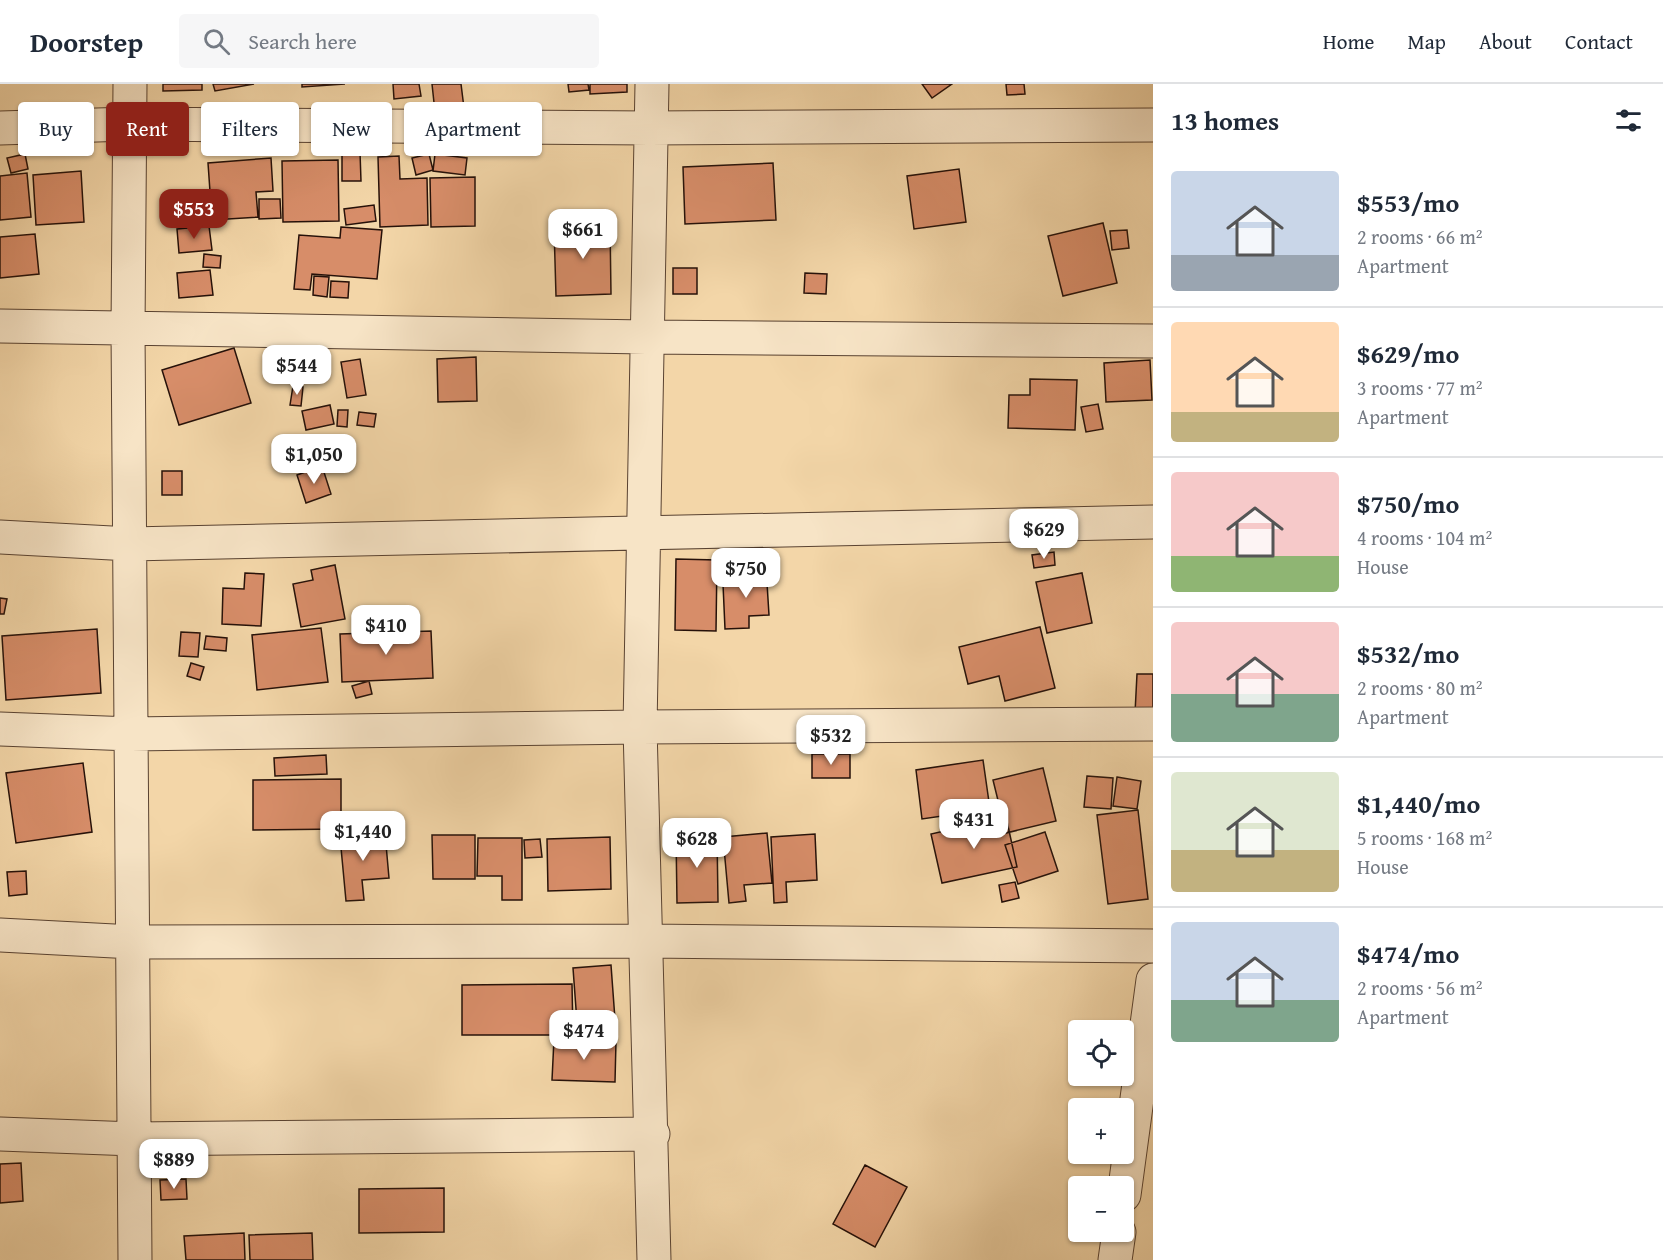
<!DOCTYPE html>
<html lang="en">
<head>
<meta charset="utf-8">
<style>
  body { margin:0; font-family:"Gentium Book Plus",serif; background:#f6f6f7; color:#1f2937; height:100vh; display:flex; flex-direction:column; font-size:22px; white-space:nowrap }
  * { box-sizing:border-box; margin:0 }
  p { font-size:20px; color:#747a83 }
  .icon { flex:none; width:33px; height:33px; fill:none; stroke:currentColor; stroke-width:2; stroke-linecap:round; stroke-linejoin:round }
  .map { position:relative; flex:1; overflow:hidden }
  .details { display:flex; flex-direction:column; background:#fff; width:510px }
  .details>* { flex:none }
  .top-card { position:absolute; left:18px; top:18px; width:570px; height:54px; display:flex; gap:12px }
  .controls { position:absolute; left:1068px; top:936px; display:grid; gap:12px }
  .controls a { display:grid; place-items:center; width:66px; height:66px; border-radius:6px; background:#fff; box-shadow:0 2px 4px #0004; font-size:30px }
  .price { position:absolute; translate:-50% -51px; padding:0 14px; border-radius:12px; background:#fff; color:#222; font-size:20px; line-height:39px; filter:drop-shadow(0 2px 3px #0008) }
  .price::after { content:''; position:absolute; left:50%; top:36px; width:18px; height:14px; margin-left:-9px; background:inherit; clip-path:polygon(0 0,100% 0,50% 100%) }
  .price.selected { background:#8f2418; color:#fff }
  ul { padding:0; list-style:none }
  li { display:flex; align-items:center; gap:18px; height:150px; padding:0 18px }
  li+li { border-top:2px solid #e0e1e3 }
  li span { display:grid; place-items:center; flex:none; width:168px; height:120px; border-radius:6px; color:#555 }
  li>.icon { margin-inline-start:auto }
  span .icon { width:72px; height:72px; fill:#fffc; stroke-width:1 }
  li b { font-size:26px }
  h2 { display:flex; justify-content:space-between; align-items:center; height:72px; padding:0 18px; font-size:26px }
  .tag { padding:0 21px; border-radius:6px; background:#fff; box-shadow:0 2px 4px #0004; font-size:21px; line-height:54px }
  .tag.selected { background:#8f2418; color:#fff }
  header { display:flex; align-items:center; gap:36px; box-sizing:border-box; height:84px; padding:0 30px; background:#fff; border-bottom:2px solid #e0e1e3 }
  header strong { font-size:28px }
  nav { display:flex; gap:33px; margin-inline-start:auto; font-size:21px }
  .search { width:420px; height:54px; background:#f6f6f7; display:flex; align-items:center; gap:15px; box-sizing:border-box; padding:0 21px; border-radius:6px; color:#747a83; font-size:22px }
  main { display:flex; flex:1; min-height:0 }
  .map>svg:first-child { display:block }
</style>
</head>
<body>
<header>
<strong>Doorstep</strong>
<div class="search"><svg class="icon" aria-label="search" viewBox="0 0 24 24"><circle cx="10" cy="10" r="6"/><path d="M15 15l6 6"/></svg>Search here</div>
<nav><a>Home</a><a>Map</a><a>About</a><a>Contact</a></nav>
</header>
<main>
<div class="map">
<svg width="1153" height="1176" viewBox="0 0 1153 1176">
  <rect width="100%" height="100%" fill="#f3d6a8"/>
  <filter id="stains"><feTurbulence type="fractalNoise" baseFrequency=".00333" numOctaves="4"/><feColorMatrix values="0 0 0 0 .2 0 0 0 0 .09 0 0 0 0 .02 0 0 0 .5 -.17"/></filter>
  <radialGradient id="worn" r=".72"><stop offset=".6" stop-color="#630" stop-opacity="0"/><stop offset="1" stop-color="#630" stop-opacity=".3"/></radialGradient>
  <path fill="#d78d69" stroke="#261109" stroke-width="1.5" d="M163,0H202V6L163,7Z
    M213,0H254L215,7Z
    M302,0H345L302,3Z
    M393,0H419L421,12L394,15Z
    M432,0H461L464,24L435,28Z
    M568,0H588L589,6L569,8Z
    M590,0H627V8L590,10Z
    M922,0H952L932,14Z
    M1006,0H1024L1025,10L1007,11Z
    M360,68L361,97H342V69Z
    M25,70L28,85L11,89L7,74Z
    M429,70L433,86L416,91L412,74Z
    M435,70L467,74L465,91L433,87Z
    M399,72L400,95L427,94L428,141L380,143L378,73Z
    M271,74L273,107L256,108L258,133L212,136L208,79Z
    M338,76L339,137L283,138L282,77Z
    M773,79L776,136L685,140L683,83Z
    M959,85L966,138L914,145L907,92Z
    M81,87L84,138L36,141L33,91Z
    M27,89L31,133L0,136V92Z
    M475,93V142L431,143L430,94Z
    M259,115H280L281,134L259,135Z
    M374,121L376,137L346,141L344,125Z
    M1103,139L1117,199L1063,212L1048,152Z
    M610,141L611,210L556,212L554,143Z
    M209,142L212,166L179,169L177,145Z
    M341,143L382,146L377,195L312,190L310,206L294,205L299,151L340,154Z
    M1127,146L1129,164L1112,166L1110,147Z
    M35,150L39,190L0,194V153Z
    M204,170L221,172L220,184L203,183Z
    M673,184H697V210H673Z
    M210,186L213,211L179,214L177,189Z
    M805,189L827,190L826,210L804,209Z
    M314,192L329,193L327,213L313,211Z
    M331,197L349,198L348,214L330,213Z
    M234,264L251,319L179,341L162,286Z
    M290,268L295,288L283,290L279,270Z
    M476,273L477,317L438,318L437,275Z
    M360,275L366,311L347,314L341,278Z
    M1150,276L1152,316L1106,318L1104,279Z
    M1030,295L1077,296L1075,346L1008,344L1009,311H1030Z
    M293,302L303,303L301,322L290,321Z
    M1098,320L1103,345L1086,348L1081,323Z
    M330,321L334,340L306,346L302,327Z
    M338,326H348L347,343L337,342Z
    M359,328L376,330L374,343L357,341Z
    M322,382L331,410L306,419L297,391Z
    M162,387H182V411H162Z
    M763,463L765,481L747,483L745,465Z
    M1054,468L1055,481L1034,484L1032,471Z
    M676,475L717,476L716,547L675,546Z
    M335,481L345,535L301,543L293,500L313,496L311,486Z
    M766,483L769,531L749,532V544L725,545L723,500L742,499L741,485Z
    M245,489L264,490L261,542L222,540L223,504L244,505Z
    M1082,489L1092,539L1047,549L1036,498Z
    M0,514L7,515L4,530H0Z
    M1040,543L1055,604L1005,617L999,592L968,600L959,563Z
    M321,544L328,598L257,606L252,551Z
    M97,545L101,609L6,616L2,552Z
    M431,547L433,594L342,598L340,550Z
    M181,548L200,549L198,573L179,572Z
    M206,552L227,554L226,567L204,565Z
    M191,579L204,583L200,596L187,592Z
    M1137,590H1153V630L1135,629Z
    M369,597L372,610L356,614L352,602Z
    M812,670H850V694H812Z
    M326,671L327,690L275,692L274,674Z
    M983,676L990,725L922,735L916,686Z
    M83,679L92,748L16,759L6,689Z
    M1043,684L1056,737L1006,749L993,696Z
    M1087,692L1113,694L1111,725L1084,723Z
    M1117,693L1141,697L1137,725L1113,722Z
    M341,695V745L253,746V696Z
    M1138,726L1148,815L1108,820L1097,731Z
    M1006,733L1017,783L942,799L931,750Z
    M1045,748L1058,787L1018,800L1005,761Z
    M385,749L389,794L362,796L364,816L346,817L340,753Z
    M767,749L772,799L744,801L746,817L729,819L723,753Z
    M815,750L817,796L786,798L787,818L774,819L771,753Z
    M432,751H475V795H433Z
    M676,751H717L718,818L677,819Z
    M610,753L611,805L548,807L547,755Z
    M478,754H522V816H502V792H477Z
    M540,755L542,773L525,774L524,756Z
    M26,787L27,810L9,812L7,788Z
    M1015,798L1019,814L1002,818L999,801Z
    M611,881L616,949L578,952L573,884Z
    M572,900L573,951H462V901Z
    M554,955L616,957L615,998L552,996Z
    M21,1079L23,1117L0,1119V1080Z
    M865,1081L907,1103L875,1163L833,1140Z
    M186,1095L187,1115L161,1116L160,1096Z
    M444,1104V1148L359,1149V1105Z
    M244,1149L245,1176H186L184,1152Z
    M312,1149L313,1176H250L249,1151Z"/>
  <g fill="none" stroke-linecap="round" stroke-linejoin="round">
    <g stroke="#594231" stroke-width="35">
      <path id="minor" d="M130,0L128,246L135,1176
        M652,0L640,643L654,1176
        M0,44L129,40L650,44L1153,41
        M0,242L646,253L1153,257
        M0,453L130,460L1153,438
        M0,645L131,650L640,643L1153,640
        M0,851L133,858L647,857L1153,862
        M0,1050L134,1055L653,1050
        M1124,1111L1153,896
        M1115,1176L1119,1148"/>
    </g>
    <use href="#minor" stroke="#f7e4c6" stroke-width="33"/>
  </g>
  <rect width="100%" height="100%" filter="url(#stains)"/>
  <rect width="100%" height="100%" fill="url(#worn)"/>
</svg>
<div class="controls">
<a><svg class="icon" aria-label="locate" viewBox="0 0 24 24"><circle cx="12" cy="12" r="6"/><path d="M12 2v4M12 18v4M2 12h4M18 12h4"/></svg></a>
<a>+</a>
<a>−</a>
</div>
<b class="price selected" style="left:194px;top:156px">$553</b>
<b class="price" style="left:583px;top:176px">$661</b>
<b class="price" style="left:297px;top:312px">$544</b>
<b class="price" style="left:314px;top:401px">$1,050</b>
<b class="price" style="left:1044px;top:476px">$629</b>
<b class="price" style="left:746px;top:515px">$750</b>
<b class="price" style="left:386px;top:572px">$410</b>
<b class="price" style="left:831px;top:682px">$532</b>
<b class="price" style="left:974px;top:766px">$431</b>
<b class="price" style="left:363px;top:778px">$1,440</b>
<b class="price" style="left:697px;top:785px">$628</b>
<b class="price" style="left:584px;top:977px">$474</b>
<b class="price" style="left:174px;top:1106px">$889</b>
<div class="top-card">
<a class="tag">Buy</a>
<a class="tag selected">Rent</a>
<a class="tag">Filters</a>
<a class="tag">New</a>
<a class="tag">Apartment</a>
</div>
</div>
<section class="details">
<h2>13 homes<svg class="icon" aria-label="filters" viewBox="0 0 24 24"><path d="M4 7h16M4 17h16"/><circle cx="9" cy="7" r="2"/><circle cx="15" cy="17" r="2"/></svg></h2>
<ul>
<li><span style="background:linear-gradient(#c9d6e8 70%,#9aa5b1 0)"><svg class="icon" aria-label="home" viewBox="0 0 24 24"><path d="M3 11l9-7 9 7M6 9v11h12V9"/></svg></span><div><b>$553/mo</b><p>2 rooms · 66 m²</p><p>Apartment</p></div></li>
<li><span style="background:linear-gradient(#ffd9b3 75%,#c2b280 0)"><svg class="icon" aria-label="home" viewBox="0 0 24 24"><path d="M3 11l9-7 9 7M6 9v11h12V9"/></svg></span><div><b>$629/mo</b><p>3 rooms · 77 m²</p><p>Apartment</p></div></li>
<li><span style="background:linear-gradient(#f6c9c9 70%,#8fb573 0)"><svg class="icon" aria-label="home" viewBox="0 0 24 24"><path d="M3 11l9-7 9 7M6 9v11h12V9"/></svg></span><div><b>$750/mo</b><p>4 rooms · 104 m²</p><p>House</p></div></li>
<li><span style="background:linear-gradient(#f6c9c9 60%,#7fa58c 0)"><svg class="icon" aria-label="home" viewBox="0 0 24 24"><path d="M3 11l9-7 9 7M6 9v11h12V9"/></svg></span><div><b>$532/mo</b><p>2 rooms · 80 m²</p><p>Apartment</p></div></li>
<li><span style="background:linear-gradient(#dfe7d0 65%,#c2b280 0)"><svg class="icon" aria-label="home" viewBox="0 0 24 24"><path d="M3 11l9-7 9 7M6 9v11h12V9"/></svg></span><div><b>$1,440/mo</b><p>5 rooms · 168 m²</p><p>House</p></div></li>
<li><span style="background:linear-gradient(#c9d6e8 65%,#7fa58c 0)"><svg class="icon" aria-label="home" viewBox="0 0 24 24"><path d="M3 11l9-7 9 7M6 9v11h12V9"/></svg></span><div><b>$474/mo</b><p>2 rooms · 56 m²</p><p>Apartment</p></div></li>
</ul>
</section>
</main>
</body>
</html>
